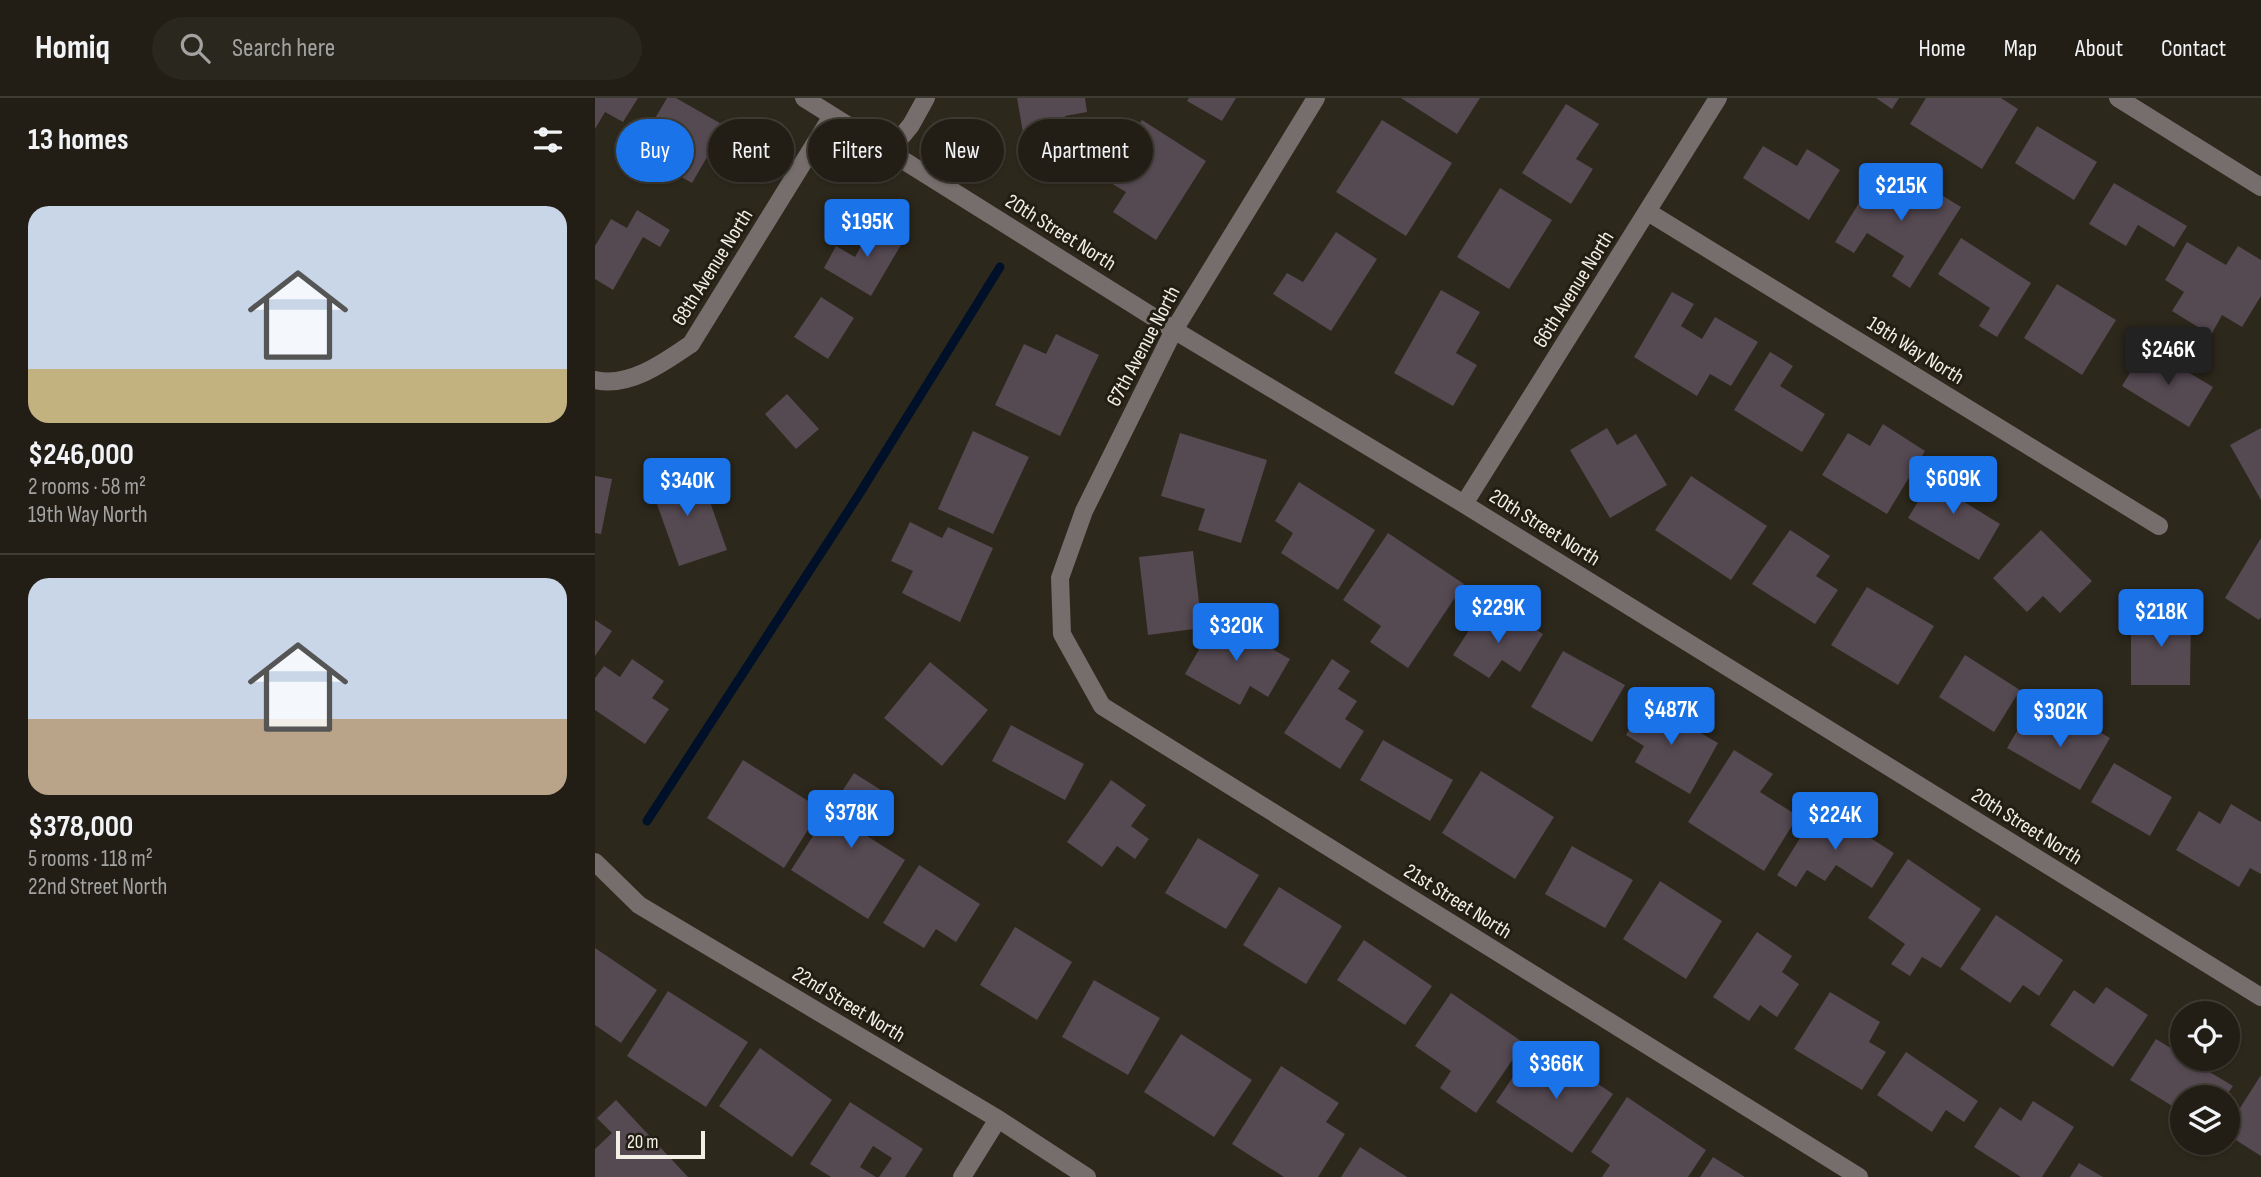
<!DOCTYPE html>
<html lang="en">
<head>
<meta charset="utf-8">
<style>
  body { margin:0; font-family:"Sofia Sans Condensed",sans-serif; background:#2a271e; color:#f1f3f6; height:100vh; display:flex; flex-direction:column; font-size:26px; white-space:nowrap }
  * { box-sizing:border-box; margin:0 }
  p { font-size:23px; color:#a2a2a0 }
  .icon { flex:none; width:38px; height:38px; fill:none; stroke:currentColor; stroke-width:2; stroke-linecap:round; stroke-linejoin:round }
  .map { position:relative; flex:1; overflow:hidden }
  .drawer { display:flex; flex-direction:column; background:#221e15; width:595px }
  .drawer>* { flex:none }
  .banner { position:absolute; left:21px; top:21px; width:665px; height:63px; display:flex; gap:14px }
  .controls { position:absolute; left:1575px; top:903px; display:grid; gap:14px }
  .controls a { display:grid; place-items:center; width:70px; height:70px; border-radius:50%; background:#221e15; box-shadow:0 2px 5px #0004,0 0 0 2px #3f3c34; font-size:35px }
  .scale { position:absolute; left:21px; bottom:18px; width:89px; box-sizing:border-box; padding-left:7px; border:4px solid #f2efe7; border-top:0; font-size:19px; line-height:24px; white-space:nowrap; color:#f2efe7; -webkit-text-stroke:5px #231e13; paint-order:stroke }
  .price { position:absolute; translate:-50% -60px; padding:0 16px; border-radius:7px; background:#1a73e8; color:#fff; font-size:23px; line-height:46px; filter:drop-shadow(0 2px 4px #0008) }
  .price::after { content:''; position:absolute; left:50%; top:42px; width:21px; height:16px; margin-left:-10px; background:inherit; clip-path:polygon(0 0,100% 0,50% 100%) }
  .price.active { background:#222; color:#fff }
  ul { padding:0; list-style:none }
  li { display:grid; align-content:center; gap:14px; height:371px; padding:0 28px }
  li+li { border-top:2px solid #3f3c34 }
  li span { display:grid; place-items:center; height:217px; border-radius:21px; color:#555 }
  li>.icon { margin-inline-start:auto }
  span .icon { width:126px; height:126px; fill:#fffc; stroke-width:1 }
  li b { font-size:30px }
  h2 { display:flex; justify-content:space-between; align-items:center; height:84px; padding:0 28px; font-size:30px }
  .pill { padding:0 24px; border-radius:32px; background:#221e15; box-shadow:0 2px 5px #0004,0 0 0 2px #3f3c34; font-size:24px; line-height:63px }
  .pill.active { background:#1a73e8; color:#fff }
  header { display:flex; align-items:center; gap:42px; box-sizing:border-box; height:98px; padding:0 35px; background:#221e15; border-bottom:2px solid #3f3c34 }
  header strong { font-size:33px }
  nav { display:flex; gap:38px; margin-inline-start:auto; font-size:24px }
  .search { width:490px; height:63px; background:#2a271e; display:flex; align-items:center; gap:18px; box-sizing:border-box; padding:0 24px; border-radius:38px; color:#a2a2a0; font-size:26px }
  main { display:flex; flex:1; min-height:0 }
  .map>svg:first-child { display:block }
</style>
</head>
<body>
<header>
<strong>Homiq</strong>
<div class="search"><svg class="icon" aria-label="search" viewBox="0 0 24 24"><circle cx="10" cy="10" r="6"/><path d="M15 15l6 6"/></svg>Search here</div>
<nav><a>Home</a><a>Map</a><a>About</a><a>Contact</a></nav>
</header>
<main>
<section class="drawer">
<h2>13 homes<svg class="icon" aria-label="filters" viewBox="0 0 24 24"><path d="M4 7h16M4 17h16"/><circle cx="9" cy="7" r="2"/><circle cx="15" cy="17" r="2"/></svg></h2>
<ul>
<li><span style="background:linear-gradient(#c9d6e8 75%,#c2b280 0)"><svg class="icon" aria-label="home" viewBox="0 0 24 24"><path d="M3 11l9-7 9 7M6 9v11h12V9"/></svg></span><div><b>$246,000</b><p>2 rooms · 58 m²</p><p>19th Way North</p></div></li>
<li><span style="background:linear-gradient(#c9d6e8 65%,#b9a48a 0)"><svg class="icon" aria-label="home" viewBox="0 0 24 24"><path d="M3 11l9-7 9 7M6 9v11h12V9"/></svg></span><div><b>$378,000</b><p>5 rooms · 118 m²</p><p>22nd Street North</p></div></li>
</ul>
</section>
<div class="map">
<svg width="1666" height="1079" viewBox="0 0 1666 1079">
  <rect width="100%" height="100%" fill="#2d281c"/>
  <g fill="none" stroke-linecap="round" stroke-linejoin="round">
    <path stroke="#001028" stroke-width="9" d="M52,723L263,398L405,169"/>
  </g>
  <path fill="#554952" d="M0,0H43L28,24L10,14L0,31Z
    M72,0H81L130,28L97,85L60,64L71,45L52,34Z
    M422,0H490L492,14L470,18L474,39L430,46Z
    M594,0H641L627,23L592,3Z
    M806,0H885L862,36Z
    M1281,0H1304L1297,11Z
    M1331,0H1406L1423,11L1387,71L1315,26Z
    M971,6L1004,26L981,61L998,71L976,106L927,75Z
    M547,22L611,63L561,142L518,114L531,94L509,81Z
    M787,22L857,65L811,138L741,94Z
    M1442,28L1502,64L1479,102L1420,65Z
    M1168,48L1202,68L1212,51L1245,72L1214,122L1148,80Z
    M1309,74L1366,109L1315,190L1297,178L1309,158L1272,135L1259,155L1240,144L1278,82L1297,94Z
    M1519,85L1592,128L1579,149L1543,127L1531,148L1494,126Z
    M905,90L957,122L914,191L862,159Z
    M42,112L75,132L65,149L48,139L18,192L0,181V148L16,121L32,130Z
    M281,122L310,140L276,198L229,170L241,148L260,159Z
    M741,134L782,161L736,233L678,196L692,175L708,184Z
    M1366,140L1436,185L1402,239L1384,228L1395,210L1343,176Z
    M1592,144L1631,167L1643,148L1666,162V198L1647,229L1627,217L1616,237L1577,213L1589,194L1570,182Z
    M1462,186L1521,222L1487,277L1429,240Z
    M846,192L885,214L861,255L882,267L858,308L799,275Z
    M1077,194L1099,206L1086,228L1107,241L1120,219L1163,244L1136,288L1115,276L1102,298L1039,259Z
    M226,199L259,220L233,261L199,239Z
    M461,236L504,257L465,338L400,307L429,246L451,256Z
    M1551,249L1618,289L1594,329L1527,288Z
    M1175,254L1198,268L1185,288L1230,316L1207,354L1139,312Z
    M192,296L224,331L201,351L170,316Z
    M1288,326L1330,353L1292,416L1227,377L1253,335L1275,348Z
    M1012,330L1022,347L1041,336L1072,387L1015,420L975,352Z
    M1666,330V402L1635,347Z
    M378,333L434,359L398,436L343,411Z
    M585,335L672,362L646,445L603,432L610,411L566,398Z
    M1346,366L1364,377L1353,394L1405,426L1384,462L1313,420Z
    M76,369L84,392L108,384L132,452L84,468L52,378Z
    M0,378L17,381L6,436L0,435Z
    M1096,378L1172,428L1136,482L1060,432Z
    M704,384L780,432L743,492L686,455L698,435L680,423Z
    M315,424L347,440L353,429L398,450L365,524L307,495L318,473L296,463Z
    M1195,432L1235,458L1221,478L1243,492L1220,526L1157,486Z
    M1446,432L1497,483L1465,515L1448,498L1432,514L1398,480Z
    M793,435L869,486L813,570L775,544L786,528L748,502Z
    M1666,440V519L1664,522L1630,500Z
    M598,453L607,530L553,537L544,459Z
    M1272,489L1339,528L1303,587L1236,547Z
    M912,514L948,536L925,574L907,562L894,580L858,557L882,520L900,532Z
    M1536,515H1596L1595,587H1536Z
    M622,520L695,561L673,599L655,588L645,607L590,576Z
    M0,522L17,533L0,558Z
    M968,553L1030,587L997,644L936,609Z
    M1370,557L1425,592L1399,634L1344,599Z
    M37,561L69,583L57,600L74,611L50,646L0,612V580L9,568L25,579Z
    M737,561L755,573L743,591L762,603L750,621L769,633L745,671L689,635Z
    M335,564L393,612L347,668L289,620Z
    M1050,603L1123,645L1095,696L1040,664L1049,648L1031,637Z
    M1432,616L1468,636L1478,619L1515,640L1485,692L1412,650Z
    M416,627L489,666L470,702L397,663Z
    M788,642L858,682L835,723L765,682Z
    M1139,652L1178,676L1165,694L1203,718L1169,773L1093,724Z
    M148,662L226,711L189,770L112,720Z
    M1519,665L1577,699L1555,738L1496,704Z
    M886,673L959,719L920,781L847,735Z
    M259,675L297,699L272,738L310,762L273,821L196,772Z
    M516,682L551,707L536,728L554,741L540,761L522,748L507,769L472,744Z
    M1636,706L1666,724V776L1655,770L1644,789L1581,752L1604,713L1625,726Z
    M1225,708L1299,755L1277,790L1241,767L1230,783L1212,772L1201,789L1182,777Z
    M603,740L664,777L631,831L570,795Z
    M977,748L1038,782L1010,830L950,796Z
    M1313,761L1386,811L1346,870L1327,859L1315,878L1296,866L1310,846L1273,820Z
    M324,767L385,806L361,844L341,831L329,850L288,825Z
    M1065,783L1127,823L1091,881L1028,841Z
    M684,789L747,828L711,886L648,847Z
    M1401,817L1468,862L1444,898L1428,887L1415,905L1365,871Z
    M420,829L477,864L442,922L385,887Z
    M1162,834L1197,858L1187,874L1204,886L1182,919L1165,907L1154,923L1118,899Z
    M769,842L837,888L810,927L742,882Z
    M0,850L62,892L26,945L0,927Z
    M499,882L565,920L533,977L467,939Z
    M1511,889L1553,917L1518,969L1455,927L1479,892L1499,906Z
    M73,893L153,944L111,1009L32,958Z
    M1235,894L1285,924L1274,944L1291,954L1267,992L1199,951Z
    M856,895L929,945L881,1015L845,990L856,973L820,948Z
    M586,936L657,982L619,1039L549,994Z
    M1561,941L1587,957V961H1593L1638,988L1630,999H1587V1014L1535,982Z
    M165,950L237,1002L197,1059L124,1008Z
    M1311,954L1383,1003L1369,1024L1351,1012L1337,1034L1282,997Z
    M960,957L1018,996L977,1055L901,1004L928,964L947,977Z
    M686,968L744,1005L731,1024L750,1036L723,1079H689L637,1046Z
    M1666,977V1058L1633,1037V1029Z
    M1032,999L1111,1052L1093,1079H1007L1015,1067L996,1054Z
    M21,1002L93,1079H0V1051L17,1035L2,1020Z
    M1438,1003L1479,1029L1447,1079H1426L1379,1049L1405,1009L1426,1023Z
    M255,1004L328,1051L310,1079H284L297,1060L278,1048L265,1069L281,1079H236L215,1066Z
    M765,1049L812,1079H746Z
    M1118,1059L1150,1079H1105Z
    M1484,1065L1508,1079H1475Z"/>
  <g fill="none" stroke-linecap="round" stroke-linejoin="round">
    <path stroke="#756e6c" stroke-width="18" d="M209,0L579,232L869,406L1666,899
      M721,0L579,232L489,413L465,480L467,536L507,608L1264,1079
      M1523,0L1666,89
      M294,54L316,27L331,0
      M1053,114L1564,428
      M0,282C34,290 70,264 96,246L237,18
      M869,406L1123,0
      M0,764L44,807L403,1021L492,1079
      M367,1079L403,1021"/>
  </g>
  <g text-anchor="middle" stroke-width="6" stroke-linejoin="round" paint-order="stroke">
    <g font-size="21" fill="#f2efe7" stroke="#231e13">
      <text transform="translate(466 134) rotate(32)" y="7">20th Street North</text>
      <text transform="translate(117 169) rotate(-58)" y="7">68th Avenue North</text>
      <text transform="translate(978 191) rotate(-58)" y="7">66th Avenue North</text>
      <text transform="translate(548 248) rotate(-62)" y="7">67th Avenue North</text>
      <text transform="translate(1321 252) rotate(32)" y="7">19th Way North</text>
      <text transform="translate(950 429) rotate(32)" y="7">20th Street North</text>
      <text transform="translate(1432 728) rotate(32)" y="7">20th Street North</text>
      <text transform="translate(863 803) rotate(32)" y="7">21st Street North</text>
      <text transform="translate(254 906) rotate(31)" y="7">22nd Street North</text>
    </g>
  </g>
</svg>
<div class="controls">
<a><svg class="icon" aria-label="locate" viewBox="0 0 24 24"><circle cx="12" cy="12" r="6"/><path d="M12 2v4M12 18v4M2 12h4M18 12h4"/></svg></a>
<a><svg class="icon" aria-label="layers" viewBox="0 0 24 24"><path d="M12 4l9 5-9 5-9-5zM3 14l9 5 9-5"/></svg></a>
</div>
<div class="scale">20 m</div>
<b class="price" style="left:1306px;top:125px">$215K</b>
<b class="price" style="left:272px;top:161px">$195K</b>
<b class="price active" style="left:1573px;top:289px">$246K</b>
<b class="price" style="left:1358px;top:418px">$609K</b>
<b class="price" style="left:92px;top:420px">$340K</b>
<b class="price" style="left:903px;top:547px">$229K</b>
<b class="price" style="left:1566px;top:551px">$218K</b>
<b class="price" style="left:641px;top:565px">$320K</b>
<b class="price" style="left:1076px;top:649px">$487K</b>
<b class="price" style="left:1465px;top:651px">$302K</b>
<b class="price" style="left:256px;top:752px">$378K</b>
<b class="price" style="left:1240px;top:754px">$224K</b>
<b class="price" style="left:961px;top:1003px">$366K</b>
<div class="banner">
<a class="pill active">Buy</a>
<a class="pill">Rent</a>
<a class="pill">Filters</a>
<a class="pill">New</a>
<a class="pill">Apartment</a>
</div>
</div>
</main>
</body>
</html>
